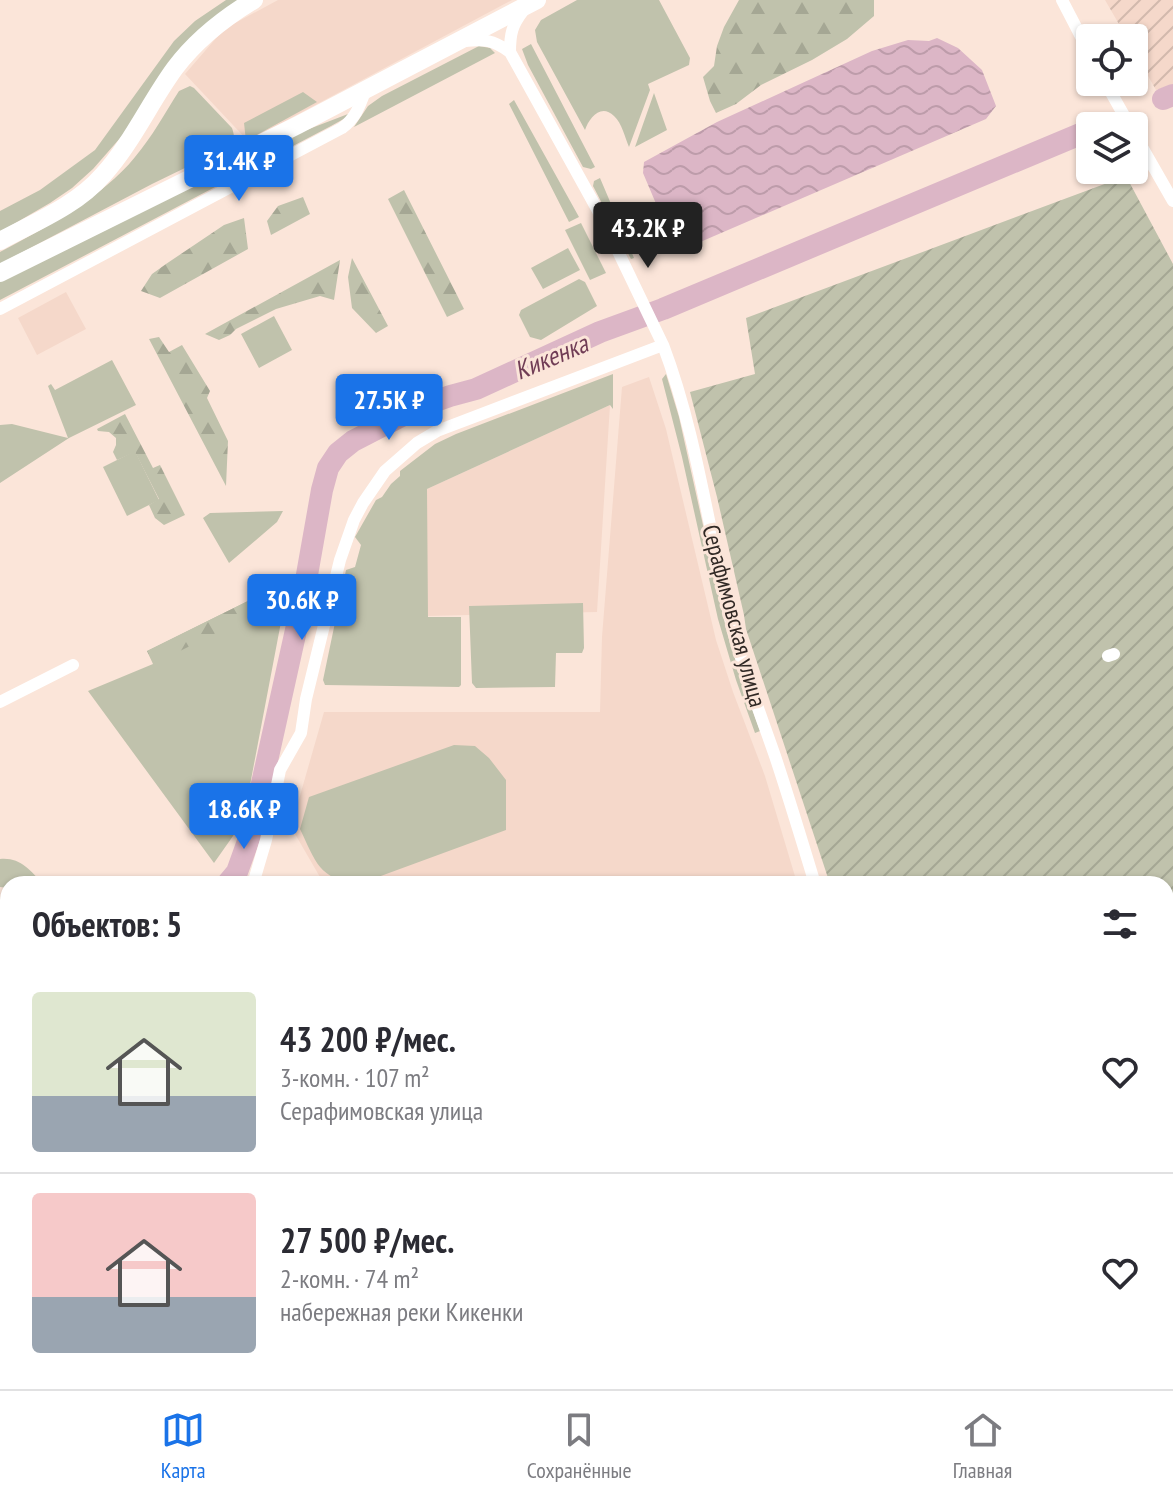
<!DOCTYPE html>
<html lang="ru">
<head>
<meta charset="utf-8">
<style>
  body { margin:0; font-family:"PT Sans Narrow",sans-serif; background:#f7f7f7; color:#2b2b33; height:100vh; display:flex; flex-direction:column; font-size:30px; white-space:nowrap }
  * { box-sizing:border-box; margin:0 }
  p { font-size:26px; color:#7c7c81 }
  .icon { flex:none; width:44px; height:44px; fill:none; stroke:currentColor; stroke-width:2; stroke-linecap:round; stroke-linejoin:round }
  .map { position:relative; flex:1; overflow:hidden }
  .side { position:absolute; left:0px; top:876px; width:1174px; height:514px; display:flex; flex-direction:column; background:#fff; border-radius:24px 24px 0 0; box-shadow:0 2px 6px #0004 }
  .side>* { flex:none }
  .controls { position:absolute; left:1076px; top:24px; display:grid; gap:16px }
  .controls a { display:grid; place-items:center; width:72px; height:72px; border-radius:8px; background:#fff; box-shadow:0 2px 6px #0004; font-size:40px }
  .price { position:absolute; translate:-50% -68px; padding:0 18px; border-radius:8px; background:#1a73e8; color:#fff; font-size:26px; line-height:52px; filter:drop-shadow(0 2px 4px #0008) }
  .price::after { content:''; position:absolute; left:50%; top:48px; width:24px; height:18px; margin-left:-12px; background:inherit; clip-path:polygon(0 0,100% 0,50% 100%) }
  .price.active { background:#222; color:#fff }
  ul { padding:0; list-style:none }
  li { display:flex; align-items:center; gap:24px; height:200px; padding:0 32px }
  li+li { border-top:2px solid #e1e1e2 }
  li span { display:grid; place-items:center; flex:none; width:224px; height:160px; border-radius:8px; color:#555 }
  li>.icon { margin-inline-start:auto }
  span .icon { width:96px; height:96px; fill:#fffc; stroke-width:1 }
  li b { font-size:34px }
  h2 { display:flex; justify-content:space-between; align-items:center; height:96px; padding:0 32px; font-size:34px }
  .tab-bar { display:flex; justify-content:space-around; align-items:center; height:112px; border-top:2px solid #e1e1e2; background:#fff; font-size:22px; color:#7c7c81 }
  .tab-bar a { display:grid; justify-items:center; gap:4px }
  .tab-bar .active { color:#1a73e8 }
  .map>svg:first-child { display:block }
</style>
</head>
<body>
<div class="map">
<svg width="1173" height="1389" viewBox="0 0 1173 1389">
  <defs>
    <pattern id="industrial-furrows" width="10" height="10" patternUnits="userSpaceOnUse" patternTransform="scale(2)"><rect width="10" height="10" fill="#f5d8ca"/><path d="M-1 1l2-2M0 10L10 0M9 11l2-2" fill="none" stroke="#d2b9ad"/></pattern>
    <pattern id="forest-firs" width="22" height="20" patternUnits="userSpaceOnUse" patternTransform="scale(2)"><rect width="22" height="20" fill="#c0c2ac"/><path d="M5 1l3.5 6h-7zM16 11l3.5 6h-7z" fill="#a5a794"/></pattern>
    <pattern id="garden-furrows" width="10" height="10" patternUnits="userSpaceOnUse" patternTransform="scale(2)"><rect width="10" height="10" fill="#c0c2ac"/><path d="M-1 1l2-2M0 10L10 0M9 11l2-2" fill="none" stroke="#a5a794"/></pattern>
    <pattern id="water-waves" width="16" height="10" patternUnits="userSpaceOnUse" patternTransform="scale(2)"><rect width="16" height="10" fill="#dcb6c6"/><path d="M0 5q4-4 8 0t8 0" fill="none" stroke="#bd9caa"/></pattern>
  </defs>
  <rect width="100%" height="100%" fill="#fbe5d9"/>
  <path fill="#f5d8ca" d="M278,0H512L248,141L185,74L224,29Z
    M66,292L86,329L37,355L18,318Z
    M649,377L666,429L716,640L733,692L765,776L797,883L324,884L291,827L324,712H600L602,637L622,387Z
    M610,405L597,612L427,616V489Z"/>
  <path fill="url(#industrial-furrows)" d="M1105,0H1173V84L1156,90L1134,51V38H1127Z
    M8,1367V1382H99L103,1389H0V1371Z"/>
  <path fill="#c0c2ac" d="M226,0H241L93,169L72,188L50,203L0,232V211L40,190L95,150L174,41L195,21Z
    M577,0H659L690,58L689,65L648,84L650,90L629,147C625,138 622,123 614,116C601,103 589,118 585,130L537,42L535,30L541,20Z
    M531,44L595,167L591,169L583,167L528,65L522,49Z
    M479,46L490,48L495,53L354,127L368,106L382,96Z
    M190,86L194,88L232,128C235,137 235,140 228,147L152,184L0,264V252C45,228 103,197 135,157C152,137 165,113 179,91Z
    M303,92L317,102L246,141L244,123Z
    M654,93L667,130L635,147Z
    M514,100L579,217L569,222L509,104Z
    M348,114L349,116L331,126L0,300V279L296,134Z
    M600,178L634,258L631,259L593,186L594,181Z
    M581,223L606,273L590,280L565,230Z
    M568,248L580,270L543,289L531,268Z
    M579,279L585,282L597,306L541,340L530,337L519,315L521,310Z
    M274,316L292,350L259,368L241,334Z
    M112,360L136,405L69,438L0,483V425L12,424L68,438L48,386L51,384L55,390Z
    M613,374V409L610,405L427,489L428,617H461V685L459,687L325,685L323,680L346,570L355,567L361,545L355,537L376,500L382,497L391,484L400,476V471L435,444L456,434Z
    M666,374L679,417L727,633L741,678L760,731L755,733L736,680L718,619L682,457L662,379Z
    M135,451L159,500L127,516L103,467Z
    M283,511L277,522L229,563L203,518L210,513Z
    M254,598L260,611L278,607L281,622L246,806L233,836L214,863L88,691L153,664L147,651Z
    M583,603L584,648L582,653H556L555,687L476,688L472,683L469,606Z
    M454,745L475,746L489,758L506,780V830L359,884C318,879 316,862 300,829L309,797Z
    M0,859C20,857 30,870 43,884H8V888L0,887Z"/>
  <path fill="url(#forest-firs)" d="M739,0H874V16L847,39L812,60L761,85L736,104L716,113L710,101L703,77L714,66L717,46L724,27Z
    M404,190L464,309L447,317L388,199Z
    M303,197L310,214L271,235L267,221L278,206Z
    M244,218L248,249L160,298L141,291L152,274L166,264L224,225Z
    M352,258L388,326L376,333L352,308L348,277Z
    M340,260L334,300L320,296L276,309L236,329L230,335L219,340L205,334Z
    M159,337L169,352L182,345L210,391L207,398L228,441L226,486L149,339Z
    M125,414L153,468L160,465L185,515L164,525L155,518L149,505L159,499L135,452L117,460L113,452L116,445V438L109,432L98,431L97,429Z
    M254,598L260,611L154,664L147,651Z"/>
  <path fill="url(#garden-furrows)" d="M1126,176L1173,264V1077L1166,1079V884H830L746,629L744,615L717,497L690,392L755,374L746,318Z"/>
  <path fill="url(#water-waves)" d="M937,38L958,48L982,70L996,106L986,119L684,249L671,239L643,173L644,162L717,122L872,51L908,40L929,41Z"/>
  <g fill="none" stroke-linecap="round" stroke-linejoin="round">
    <path stroke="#dcb6c6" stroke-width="4" d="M663,309L666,316
      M232,878L241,884
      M1166,988L1173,986"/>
    <path stroke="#dcb6c6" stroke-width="22" d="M1163,99L1173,95
      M227,884L237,872L251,833L302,603L322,490L328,468L338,453L353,441L419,407L450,396L476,389L600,332L663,309L1090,130
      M0,1136L8,1132"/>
    <path stroke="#fff" stroke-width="12" d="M1062,0L1090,54
      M510,52C510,34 512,25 523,11
      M1105,82L1130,126
      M1134,133L1173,201
      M0,309L342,128C356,118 360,105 366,89
      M663,345C696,432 708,527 730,617C741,664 759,710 775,756C789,798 802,841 815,884
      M1108,656L1114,654
      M0,702L73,665
      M253,884L266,840L280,770L301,733L306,699L340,560L354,520L363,503L385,471L417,443L437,431L663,345L602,218L510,52C493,40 485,39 465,41
      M0,1090L8,1104
      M1166,1168L1173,1159
      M0,1188L8,1184
      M162,1382L166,1389
      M647,1389L716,1382
      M978,1389L984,1382"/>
    <path stroke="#fff" stroke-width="18" d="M0,241C35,222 76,206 103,175C132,143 150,102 175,68C197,39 224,18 254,0
      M0,273L298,125L537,0"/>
  </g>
  <g text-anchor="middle" stroke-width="6" stroke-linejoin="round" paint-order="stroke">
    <g font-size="24" fill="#312925" stroke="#fbe5d9">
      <text transform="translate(734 616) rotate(75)" y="8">Серафимовская улица</text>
    </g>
    <g font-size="26" font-style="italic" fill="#703c55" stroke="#fbe5d9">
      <text transform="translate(551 357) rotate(-23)" y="9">Кикенка</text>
    </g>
  </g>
</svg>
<div class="controls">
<a><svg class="icon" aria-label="locate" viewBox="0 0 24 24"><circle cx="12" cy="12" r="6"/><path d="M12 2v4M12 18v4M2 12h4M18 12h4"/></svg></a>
<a><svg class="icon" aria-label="layers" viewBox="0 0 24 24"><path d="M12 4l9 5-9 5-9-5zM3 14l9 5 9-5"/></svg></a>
</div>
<b class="price" style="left:239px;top:203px">31.4K ₽</b>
<b class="price active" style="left:648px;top:270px">43.2K ₽</b>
<b class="price" style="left:389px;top:442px">27.5K ₽</b>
<b class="price" style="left:302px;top:642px">30.6K ₽</b>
<b class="price" style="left:244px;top:851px">18.6K ₽</b>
<section class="side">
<h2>Объектов: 5<svg class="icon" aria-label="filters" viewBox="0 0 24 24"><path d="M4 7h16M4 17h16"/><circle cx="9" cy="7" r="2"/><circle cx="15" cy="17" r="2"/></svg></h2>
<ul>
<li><span style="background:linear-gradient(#dfe7d0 65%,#9aa5b1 0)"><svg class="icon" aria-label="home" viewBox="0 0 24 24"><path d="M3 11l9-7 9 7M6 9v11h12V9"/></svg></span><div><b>43 200 ₽/мес.</b><p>3-комн. · 107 m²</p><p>Серафимовская улица</p></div><svg class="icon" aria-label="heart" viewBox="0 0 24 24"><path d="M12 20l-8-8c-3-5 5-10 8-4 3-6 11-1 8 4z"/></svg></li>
<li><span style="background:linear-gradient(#f6c9c9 65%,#9aa5b1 0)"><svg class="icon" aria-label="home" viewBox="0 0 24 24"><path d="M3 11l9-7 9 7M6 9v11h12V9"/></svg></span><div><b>27 500 ₽/мес.</b><p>2-комн. · 74 m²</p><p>набережная реки Кикенки</p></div><svg class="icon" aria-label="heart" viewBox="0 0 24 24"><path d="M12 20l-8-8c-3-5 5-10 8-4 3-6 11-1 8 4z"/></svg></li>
</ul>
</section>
</div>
<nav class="tab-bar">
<a class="active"><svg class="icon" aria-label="map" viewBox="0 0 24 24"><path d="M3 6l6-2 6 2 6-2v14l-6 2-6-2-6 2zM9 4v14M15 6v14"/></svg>Карта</a>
<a><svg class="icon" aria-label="saved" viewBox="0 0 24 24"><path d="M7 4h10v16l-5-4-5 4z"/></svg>Сохранённые</a>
<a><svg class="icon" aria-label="home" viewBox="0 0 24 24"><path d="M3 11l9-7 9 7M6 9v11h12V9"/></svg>Главная</a>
</nav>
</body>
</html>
